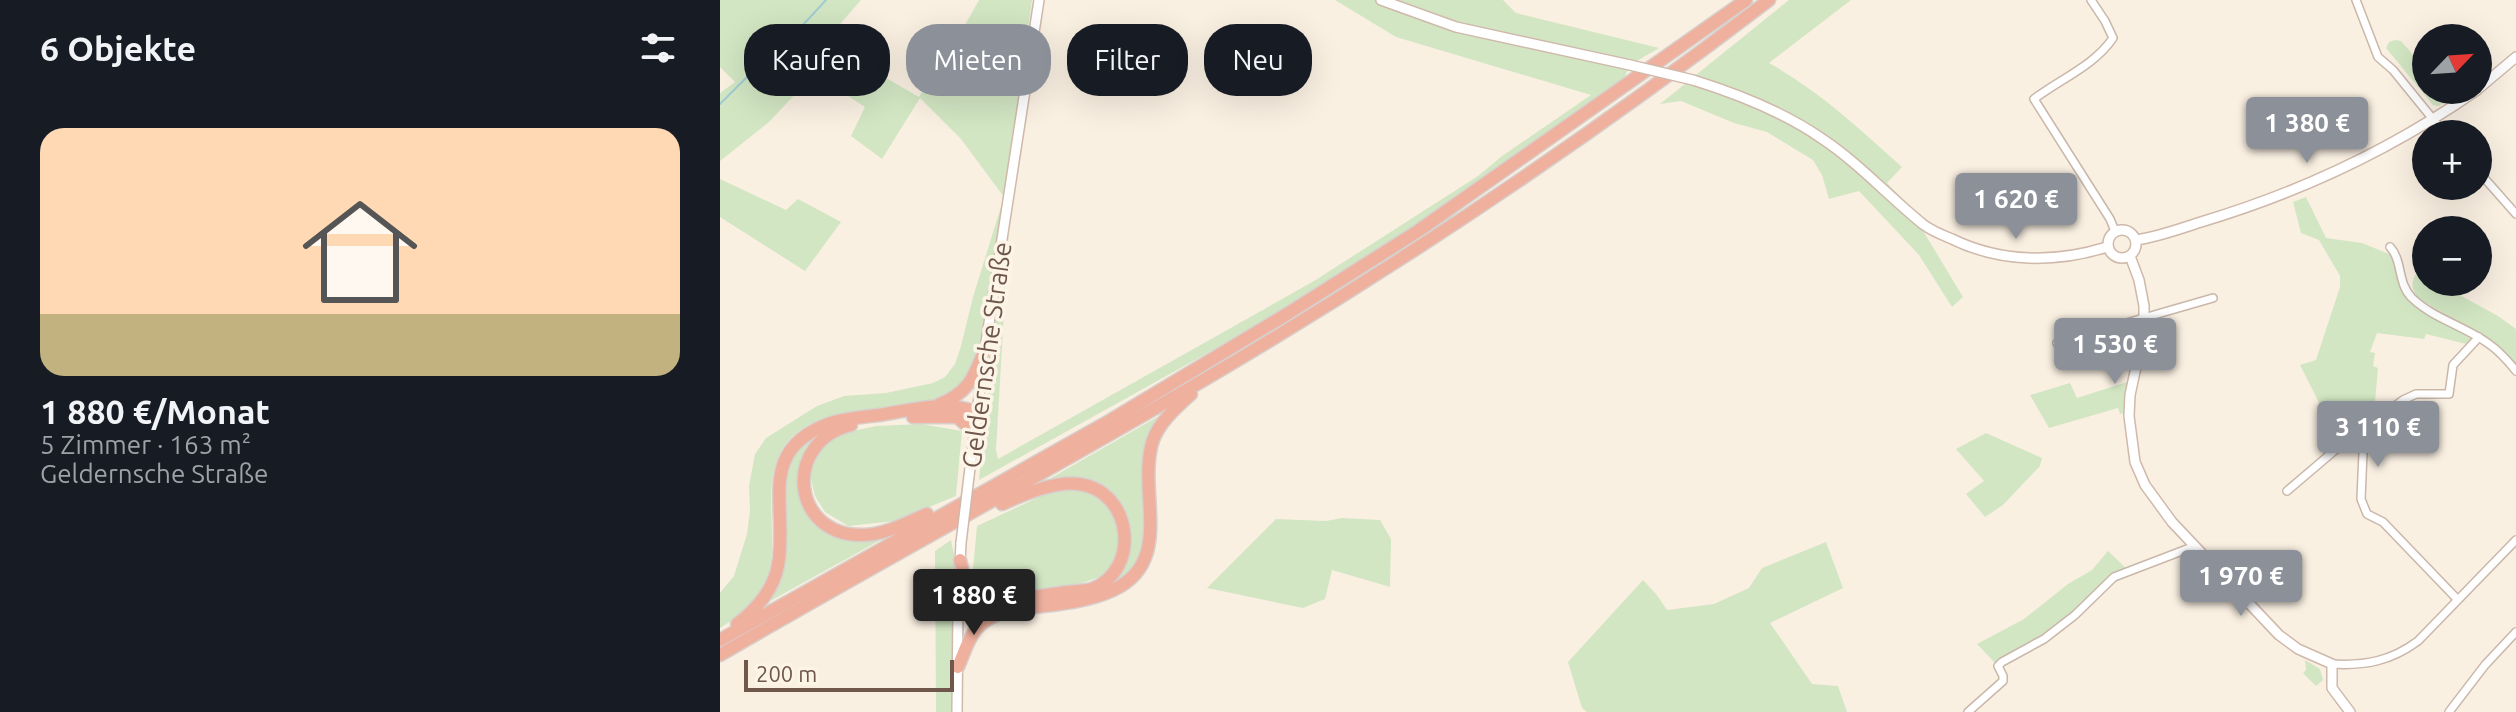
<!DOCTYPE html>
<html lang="de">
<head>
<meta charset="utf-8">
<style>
  body { margin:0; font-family:Ubuntu,sans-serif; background:#242831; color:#f1f3f6; height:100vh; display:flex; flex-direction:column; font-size:30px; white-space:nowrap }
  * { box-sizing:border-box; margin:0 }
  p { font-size:26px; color:#9ea1a6 }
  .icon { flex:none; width:44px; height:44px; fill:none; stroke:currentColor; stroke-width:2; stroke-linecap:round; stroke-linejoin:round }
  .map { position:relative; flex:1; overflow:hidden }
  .drawer { display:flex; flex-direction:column; background:#171b24; width:720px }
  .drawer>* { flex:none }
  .guide { position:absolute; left:24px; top:24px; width:760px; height:72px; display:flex; gap:16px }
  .needle { width:52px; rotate:65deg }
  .buttons { position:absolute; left:1692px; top:24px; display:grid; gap:16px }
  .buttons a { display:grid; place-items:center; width:80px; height:80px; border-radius:50%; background:#171b24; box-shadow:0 8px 32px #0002; font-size:40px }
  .scale { position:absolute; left:24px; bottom:20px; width:210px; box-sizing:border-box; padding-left:8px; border:4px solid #6f574b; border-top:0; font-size:22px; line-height:28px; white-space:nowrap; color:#6f574b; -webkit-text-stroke:6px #fdf4e8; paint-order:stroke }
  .price { position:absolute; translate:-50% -68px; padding:0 18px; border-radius:8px; background:#8c9099; color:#fff; font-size:26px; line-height:52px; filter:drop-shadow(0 2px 4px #0008) }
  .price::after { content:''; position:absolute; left:50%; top:48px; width:24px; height:18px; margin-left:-12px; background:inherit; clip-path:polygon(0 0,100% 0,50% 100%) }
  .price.current { background:#222; color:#fff }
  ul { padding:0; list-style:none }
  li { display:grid; align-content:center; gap:16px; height:424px; padding:0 40px }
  li span { display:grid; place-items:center; height:248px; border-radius:24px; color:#555 }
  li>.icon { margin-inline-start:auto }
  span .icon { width:144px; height:144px; fill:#fffc; stroke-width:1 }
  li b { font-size:34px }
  h2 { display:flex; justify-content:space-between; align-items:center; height:96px; padding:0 40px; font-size:34px }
  .pill { padding:0 28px; border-radius:32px; background:#171b24; box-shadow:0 8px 32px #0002; font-size:28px; line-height:72px }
  .pill.current { background:#8c9099; color:#fff }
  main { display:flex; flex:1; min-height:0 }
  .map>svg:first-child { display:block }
</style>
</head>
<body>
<main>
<section class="drawer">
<h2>6 Objekte<svg class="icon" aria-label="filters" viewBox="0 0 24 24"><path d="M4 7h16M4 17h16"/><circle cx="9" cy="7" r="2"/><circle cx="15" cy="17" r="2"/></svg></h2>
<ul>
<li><span style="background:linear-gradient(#ffd9b3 75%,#c2b280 0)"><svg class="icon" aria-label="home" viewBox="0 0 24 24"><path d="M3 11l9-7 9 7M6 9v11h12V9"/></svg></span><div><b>1 880 €/Monat</b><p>5 Zimmer · 163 m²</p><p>Geldernsche Straße</p></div></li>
</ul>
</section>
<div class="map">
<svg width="1796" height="712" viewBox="0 0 1796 712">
  <rect width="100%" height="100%" fill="#faf0e2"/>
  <path fill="#d2e6c3" d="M0,0H141L108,38L161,75L199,97C219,64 241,34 259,0H312L295,124L276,450L278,459L594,281L758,176L782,156L871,95L676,37L615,0H783L796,13L939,48L910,65L899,89L795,165L697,225L565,310L259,480L271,363L256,356C251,371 243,387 229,396C219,401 204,402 193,404C158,409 103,410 75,434C26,478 75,553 34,602C26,612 11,621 0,628V593L14,576L27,534L30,510L29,486L35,454L46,438L97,406L124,396L166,393L213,383L225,377L235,364L241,346L253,297L284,197L241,139L200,98L162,159L131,136L145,107L94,74L49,122L0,161V93L15,82L0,67Z
    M1069,0H1131L1049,63C1098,90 1140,129 1182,167L1167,183L1185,201L1243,297L1232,307L1199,255L1139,191L1109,199L1102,175L1093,160L1047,132L1014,123L961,101L940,104Z
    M1675,40L1681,41L1706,70V90H1743L1719,106L1713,105L1666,48L1669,42Z
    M0,179L66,210L78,199L121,222L85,271L0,217Z
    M1586,197L1606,238L1642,243L1674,256C1676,273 1679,287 1690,300L1749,334L1752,338L1746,344L1706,334L1704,339L1657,333L1650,352L1655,353L1653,366L1658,368L1654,413L1618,440L1580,365L1596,360L1620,287V276L1599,240L1581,233L1573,202Z
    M1698,271L1706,276V282H1716L1778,316L1796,329V364L1773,342L1699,299C1691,291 1690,281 1698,271Z
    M1407,382L1404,413L1400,414L1398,408L1329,428L1310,395L1350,383L1357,398Z
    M446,412L439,420L425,548C414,570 407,578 385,589C394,579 407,567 410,553C419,519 396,483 361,478C349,476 336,480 324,482Z
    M201,424L242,431L236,496L175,521L128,526L105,512L95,496L90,474L100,451L119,434L156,426Z
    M105,432C97,443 85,456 81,469C71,498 97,536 128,538C143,539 168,530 184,527L43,605L57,584L65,466L80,443Z
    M1266,433L1322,458L1320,466L1283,505L1265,517L1246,494L1264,481L1236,449Z
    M332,491C346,491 362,488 374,495C401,507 410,554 385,573C361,591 295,590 264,593L252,580L257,526Z
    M622,518L660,520L671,539L670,587L612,570L605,599L583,608L487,588L556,519L606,521Z
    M231,540L235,560V712H216L215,551Z
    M1106,542L1123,588L1050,623L1092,684L1118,686L1127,712H867L862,708L848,662L923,580L936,594L947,610L994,604L1029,588L1042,568Z
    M1388,551L1406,568C1382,581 1368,600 1349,617C1328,637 1301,650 1276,664L1257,644L1304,619L1348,584L1372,570Z
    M1585,660L1600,669L1603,680L1596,686L1583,673L1586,670Z"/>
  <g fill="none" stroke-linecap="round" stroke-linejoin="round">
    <path stroke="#a0ccd2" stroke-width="2" d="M0,104L54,50L69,40L106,0"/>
    <g stroke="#c9b7aa" stroke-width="10">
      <path id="street" d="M1371,0L1385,21L1393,38C1374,66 1340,79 1314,99L1390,219L1395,231
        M1636,0L1658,57L1673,70L1725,134
        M1758,171L1796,214
        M1670,247C1683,261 1677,283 1692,298C1714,319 1745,326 1769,344C1779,351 1788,361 1796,371
        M1337,343L1493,298
        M1644,429L1641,499L1647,514L1663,522L1738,600
        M1567,491L1614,451L1683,400L1696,394H1729L1733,365L1759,337
        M1612,664C1645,666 1671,661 1698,641L1796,540
        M1248,712L1283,681V676L1278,666L1282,662L1324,639L1355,615L1394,577L1475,546
        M1729,712L1765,665L1796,632"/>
    </g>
    <g stroke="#cfb9ab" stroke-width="12">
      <path id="secondary" d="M661,0L736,27L910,65
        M973,80C1018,94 1062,111 1101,138C1139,163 1169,197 1204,225C1212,231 1222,235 1232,239C1281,263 1336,263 1387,247
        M1758,89L1796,57
        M1388 244a14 14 0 1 1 28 0a14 14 0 1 1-28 0Z
        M1416,240C1438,237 1459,229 1481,222C1578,193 1674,148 1757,90
        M1410,256L1419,280L1424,306V330L1410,395L1409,416L1415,462L1425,485L1452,522L1559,635L1578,649L1612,664V688L1630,712
        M249,476L265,349L319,0
        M237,712L238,606L241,543"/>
    </g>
    <g stroke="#d7d0cd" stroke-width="15">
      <path id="highway" d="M218,405C249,393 254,377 265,349
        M193,417H247L256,412
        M237,417L254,432
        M131,425C62,442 71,536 142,535C164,535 187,523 207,514
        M240,560L247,590L257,601
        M238,606L248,611C290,608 355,608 393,590C456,561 416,491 433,440C440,421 457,407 471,394
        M238,606C258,599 278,600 299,599C315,597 331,594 347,592C355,591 365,591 372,589C422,569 412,491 359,484C335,481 304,494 282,504
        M17,624C36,610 54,589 58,565C69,507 34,450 111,423C126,418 143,417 159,415C191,410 225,400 256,412
        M0,640L391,420L567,314L698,231L1026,0
        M0,655C161,561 326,473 487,378C681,264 870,137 1049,0
        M238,667C250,639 251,624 283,612"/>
    </g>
    <use href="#street" stroke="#fff" stroke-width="7"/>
    <use href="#secondary" stroke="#fff" stroke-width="9"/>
    <use href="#highway" stroke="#efb09e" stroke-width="12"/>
    <g stroke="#cfb9ab" stroke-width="12" stroke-linecap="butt">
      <path id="secondary-bridge" d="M910,65L973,80
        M241,543L249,476"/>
    </g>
    <use href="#secondary-bridge" stroke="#fff" stroke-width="9"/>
  </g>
  <g text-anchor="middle" stroke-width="7" stroke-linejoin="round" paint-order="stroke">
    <g font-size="26" fill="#6f574b" stroke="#fdf4e8">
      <text transform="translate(267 355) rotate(-82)" y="9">Geldernsche Straße</text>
    </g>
  </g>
</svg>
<div class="buttons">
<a><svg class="needle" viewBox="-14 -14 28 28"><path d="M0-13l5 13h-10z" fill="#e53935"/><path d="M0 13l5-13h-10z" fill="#9ea1a6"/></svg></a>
<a>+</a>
<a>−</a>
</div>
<div class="scale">200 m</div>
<b class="price" style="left:1587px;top:165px">1 380 €</b>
<b class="price" style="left:1296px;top:241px">1 620 €</b>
<b class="price" style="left:1395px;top:386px">1 530 €</b>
<b class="price" style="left:1658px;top:469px">3 110 €</b>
<b class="price" style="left:1521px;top:618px">1 970 €</b>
<b class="price current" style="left:254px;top:637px">1 880 €</b>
<div class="guide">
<a class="pill">Kaufen</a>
<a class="pill current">Mieten</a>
<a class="pill">Filter</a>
<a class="pill">Neu</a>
</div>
</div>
</main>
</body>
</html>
